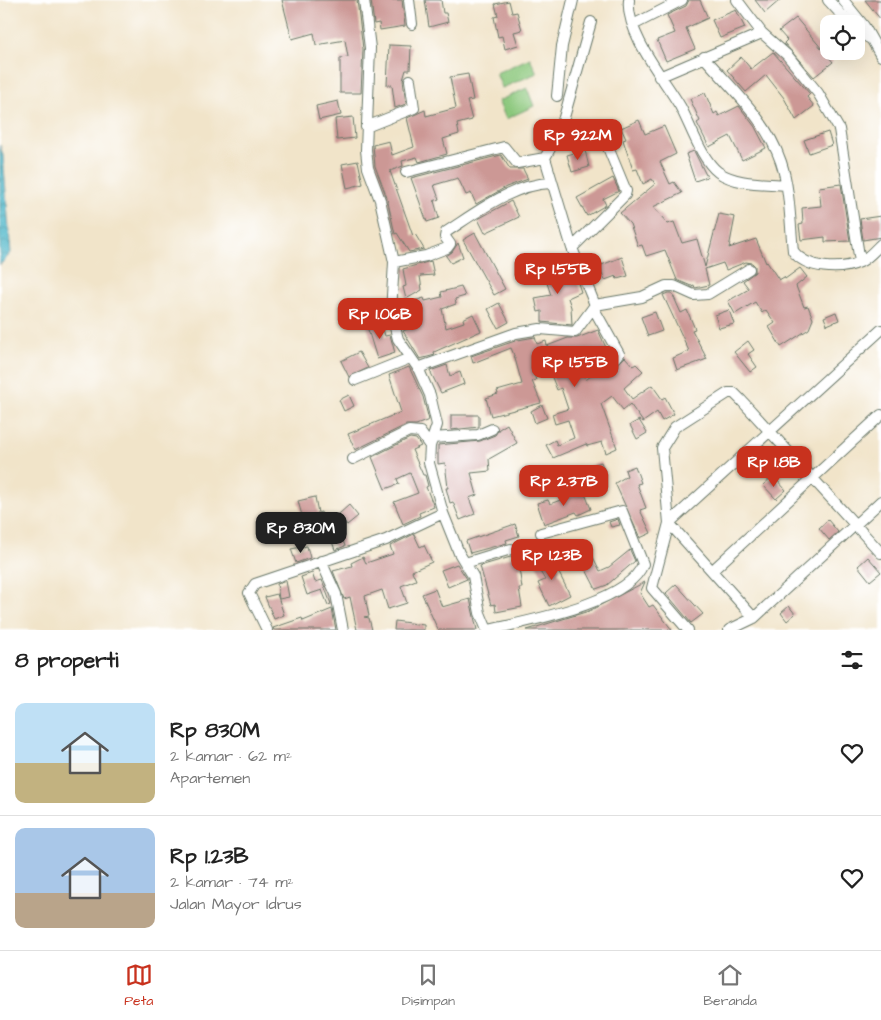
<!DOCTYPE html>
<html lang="id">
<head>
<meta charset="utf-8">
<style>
  body { margin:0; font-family:"Architects Daughter",sans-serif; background:#f2f2f2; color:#222; height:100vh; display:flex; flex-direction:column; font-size:19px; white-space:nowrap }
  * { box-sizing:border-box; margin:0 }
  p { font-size:16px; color:#767676 }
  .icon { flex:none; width:28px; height:28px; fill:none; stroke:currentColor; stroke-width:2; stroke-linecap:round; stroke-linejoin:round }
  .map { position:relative; height:630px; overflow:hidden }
  .panel { display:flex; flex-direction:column; background:#fff; flex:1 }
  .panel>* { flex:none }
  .tools { position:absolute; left:820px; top:15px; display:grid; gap:10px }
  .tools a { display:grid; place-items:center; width:45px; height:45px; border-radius:10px; background:#fff; box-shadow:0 5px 20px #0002; font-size:25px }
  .price { position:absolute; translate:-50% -42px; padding:0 11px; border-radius:10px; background:#c8321e; color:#fff; font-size:16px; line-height:32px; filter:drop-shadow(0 1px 2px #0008) }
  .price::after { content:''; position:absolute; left:50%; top:30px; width:15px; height:11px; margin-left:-8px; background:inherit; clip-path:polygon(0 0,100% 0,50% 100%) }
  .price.active { background:#222; color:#fff }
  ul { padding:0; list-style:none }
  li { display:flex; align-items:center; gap:15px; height:125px; padding:0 15px }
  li+li { border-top:1px solid #e0e0e0 }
  li span { display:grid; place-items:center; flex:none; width:140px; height:100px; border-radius:10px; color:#555 }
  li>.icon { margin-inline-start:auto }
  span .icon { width:60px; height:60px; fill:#fffc; stroke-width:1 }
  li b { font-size:21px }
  h2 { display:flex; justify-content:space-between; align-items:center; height:60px; padding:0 15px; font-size:21px }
  .tab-bar { display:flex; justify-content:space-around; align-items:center; height:70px; border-top:1px solid #e0e0e0; background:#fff; font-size:14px; color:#767676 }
  .tab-bar a { display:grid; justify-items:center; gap:2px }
  .tab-bar .active { color:#c8321e }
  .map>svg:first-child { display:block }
</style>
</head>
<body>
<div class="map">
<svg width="881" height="630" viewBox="0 0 881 630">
  <defs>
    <pattern id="water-waves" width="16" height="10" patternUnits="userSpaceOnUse" patternTransform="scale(1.25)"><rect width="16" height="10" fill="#4bb5c8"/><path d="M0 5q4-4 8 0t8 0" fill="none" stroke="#3e94a3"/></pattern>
  </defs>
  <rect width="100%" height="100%" fill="#fff"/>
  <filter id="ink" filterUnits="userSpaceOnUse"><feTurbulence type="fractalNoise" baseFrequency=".02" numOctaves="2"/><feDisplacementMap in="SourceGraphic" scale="10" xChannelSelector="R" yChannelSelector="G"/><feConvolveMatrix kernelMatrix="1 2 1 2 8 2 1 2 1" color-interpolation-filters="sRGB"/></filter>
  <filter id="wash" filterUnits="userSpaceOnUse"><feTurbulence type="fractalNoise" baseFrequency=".0096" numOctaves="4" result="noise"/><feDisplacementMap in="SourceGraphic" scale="20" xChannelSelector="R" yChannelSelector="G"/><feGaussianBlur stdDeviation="1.12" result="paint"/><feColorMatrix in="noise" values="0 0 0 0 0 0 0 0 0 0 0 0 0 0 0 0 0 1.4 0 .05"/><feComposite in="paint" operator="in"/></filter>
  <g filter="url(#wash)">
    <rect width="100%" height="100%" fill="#f1e4c9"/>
    <path fill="#8bc77c" stroke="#558258" d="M530,58L537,73L502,88L496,73Z
      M527,88L534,106L506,119L498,101Z"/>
    <path fill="url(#water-waves)" stroke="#35797e" d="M0,145L3,155L11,253L0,265Z"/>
    <g id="blocks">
      <path fill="#cc9895" d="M282,0H357L363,49L361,93H340V58L348,57L345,40L316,45L314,33L292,39Z
        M371,0H402L405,26L380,30L379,23L374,24Z
        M425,0H441L443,13H446L448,22L429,27Z
        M689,0H700L708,18L686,28L695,49L666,61L657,40L675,33L667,15L686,6Z
        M755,0H780L765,13Z
        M865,0H881V20Z
        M509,1L512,13L517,12L522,30L514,32L518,45L505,49L502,36L498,37L494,17L498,16L495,4Z
        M736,10L745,28L720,38L712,20Z
        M796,18L833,62L814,77L784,43L787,40L779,31Z
        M389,45L411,46L410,70H406L403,80L406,104L395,108L392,85H387Z
        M773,52L810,94L807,97L814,106L796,120L784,98L766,75L746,92L727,70L741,57L751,69Z
        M468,74L473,100L467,101L472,120L457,124L459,134L443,139L447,154L419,162L417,157L402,161L403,166L390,171L413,236L415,234L424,249L409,252L397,233L395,234L387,198L375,166L373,145L389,141L392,155L414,147L407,118L425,110L426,116L456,108L450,77Z
        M705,93L714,114L717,112L719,116L739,106L755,127L766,148L742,160L730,136L709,147L697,123L700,121L690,99Z
        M338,101L341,115L319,120L316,106Z
        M353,117L355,138L337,140L335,119Z
        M639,120L645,134L664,126L676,154L660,162L670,184L674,182L682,193L653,207L668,224L674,222L682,243L697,239L705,267L719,214L735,217L729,248L756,239L766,263L767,262L779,280L784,277L785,279L800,268L807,277L796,286L804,307L808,306L813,319L809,329L781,347L769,327L775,323L766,310L762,313L755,302L735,314L728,301L749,289L743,281L755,272V266L752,263L746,262L726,270L723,263L705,269L709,285L695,288L694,285L691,286L677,280L665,250L646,256L642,245L638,246L630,224L620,213L655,184L652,179L643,184L637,169L633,170L623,140L626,139L621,128Z
        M828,132L832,145L809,153L804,140Z
        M585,150L589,167L572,172L567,155Z
        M694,151L707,177L695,181L686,154Z
        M501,155L510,169H523L528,179L506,187L476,204L471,193L466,195L458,178L434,185L439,199L434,201L439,218L427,222L411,178Z
        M358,161L363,184L347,188L342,164Z
        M613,178L619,191L603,199L606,205L587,216L577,198Z
        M841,184L850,241L825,242V237L801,240L799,225L803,224L802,208L821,206L819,187Z
        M511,201L519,217L485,233L478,219Z
        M881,216V237L863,240L860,219Z
        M475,233L505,289L494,295L463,240Z
        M458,243L463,257L451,263L446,256L452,252Z
        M622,257L628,276L617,279L616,276L605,280L599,266Z
        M431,261L434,275L420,276L422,290L406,299L403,287L406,286L403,269Z
        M554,261L557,271L572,266L581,292L568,298L571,307L572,325L542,322V311L538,312L535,298L551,295L541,265Z
        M461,287L465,296L455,299L456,304L442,309L446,328L464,322L463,319L473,314L481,331L434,352L435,355L420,359L403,331L413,327L407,303L424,298L425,301L442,297L441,292Z
        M668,293H672L681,313L687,310L695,329L692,330L707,359L677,370L673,358L689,351L663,295Z
        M499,303L509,322L498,328L488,309Z
        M729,310L734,324L719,328L715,315Z
        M655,312L662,331L648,336L641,317Z
        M836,312L839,320L827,325L824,317Z
        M380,319L385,336L390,335L395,353L377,359L366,323Z
        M598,330L608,352L579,359L586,380L593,374L619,363L625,357L633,366L636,364L643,371L624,388L632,399L652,385L662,399L665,397L674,414L662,421L657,412L643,422L630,404L623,410L612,396L601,404L617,448L606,453L602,442L587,446L586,444L553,458L546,445L555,440L557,445L574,438L568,420L555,424L552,414L568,409L561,388L557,390L549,370L534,375L536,380L532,381L541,403L491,416L486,398L498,394L497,391L522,384L514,355L511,348L473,363L471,356L518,340L535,337L537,344L546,341L547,346L568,338H577Z
        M748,341L754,350L748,354L757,367L750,372L734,352Z
        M359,352L368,368L349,377L341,361Z
        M447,365L450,376L460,372L464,384L441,393L430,371Z
        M409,367L423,397L429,420L416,425H406L355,450L348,434L401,412L389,375Z
        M349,395L354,406L344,411L339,400Z
        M542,405L547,418L535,423L531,411Z
        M451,415H479V427L451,430Z
        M639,420L647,433L637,439L630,425Z
        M507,424L517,443L489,459L490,471L471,473L477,495L469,498L475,514L460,520L453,502L450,503L446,488H448L445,463L438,464V445L480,441L495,435L499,429Z
        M410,438L416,439L421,446L412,450L423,475H425L428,486L426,487L434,507L419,513L420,516L403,524L394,502L418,493L410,473L397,479L399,484L385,489L372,457Z
        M601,462L606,475L592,481L587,467Z
        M635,466L641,483L637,484L646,508L640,510L651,533L640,538L615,483L627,476L625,470Z
        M773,476L786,490L776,499L763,485Z
        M584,491L591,509L578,515L576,512L544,524L537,503L548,500L550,504Z
        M315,497L318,513L321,512L324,525L306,530L298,501Z
        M349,505L358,516L347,525L339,514Z
        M618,519L620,525L611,527L609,522Z
        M828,520L838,532L829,540L819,528Z
        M515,524L519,536L506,540L507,543L470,553L466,541Z
        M340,533L345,546L335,550L330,536Z
        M414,534L420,547L424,545L432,562L412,571L416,580L401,586L407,603L388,609L382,590L365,596L369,616L364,617L369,618L372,630H357L350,597L344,599L333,571L352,566L351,563L363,557L366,563L393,554L390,546Z
        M307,546L310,558L296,563L291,549Z
        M630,550L635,561L607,585L596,589L580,558L591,553L600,571L609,567Z
        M524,553L529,564L519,568L522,588H519L522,607L496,612L495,604L491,605L480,566Z
        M552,554L560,569L558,571L570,595L549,606L538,583L545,580L535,563Z
        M868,557L881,572L870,581L858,566Z
        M457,564L467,579L448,587L441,570Z
        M312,573L315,582L322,580L331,604L328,605L322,590L307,595L301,577Z
        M286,581L289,597L279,599L277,584Z
        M645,582L640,593L649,607L653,605L672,630H527L589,611Z
        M676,584L703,614L691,623L666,593Z
        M435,589L442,607L470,599L477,630H438L422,594Z
        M277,594L284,615L274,619L265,597Z
        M789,606L795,614L787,621L781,613Z
        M332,609L336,630H274L273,628L302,618L303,621Z
        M395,621L424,625V630H394Z"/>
    </g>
  </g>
  <g filter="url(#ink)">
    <use href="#blocks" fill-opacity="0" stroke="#687768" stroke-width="1"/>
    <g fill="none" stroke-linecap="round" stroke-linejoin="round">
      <g stroke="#687768" stroke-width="12">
        <path id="minor" d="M364,0L370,48L366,150L368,168L380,200L394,262L391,312L398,339L418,368L430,395L437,425L430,446L429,463L443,513L459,553L473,576L480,613L487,630
          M409,0L412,24
          M629,0C625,32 664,79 680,106C690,124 701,159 718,172C737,185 764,183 786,185
          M737,0L762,33L787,55L818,93L839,129L860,262
          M828,0L850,24
          M843,0L864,26L881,56
          M591,22L561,128L545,158L572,248L595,305
          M633,25L682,0
          M856,31L871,39
          M704,57C733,90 767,120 781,162C790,189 790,222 793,251C806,269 840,271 860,262C867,259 875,250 881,244
          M659,77L762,33
          M557,96L562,46L573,0
          M366,127L414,108L410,80
          M406,172L504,147L517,163L545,158
          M572,248L625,195L626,191L600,128
          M394,262L426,256L447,248L450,244L445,237L446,232C477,212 513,184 551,183
          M594,309L619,354L616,357L595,368
          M418,368L516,333L540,329L575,332L595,305L642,297L666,286H674L694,295L708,294L749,269
          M355,380L410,358
          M432,438L478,435L492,429
          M353,459L409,431L420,432L430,446
          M321,561L336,594L343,630
          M465,563L511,549
          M713,570L881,415
          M754,618L669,523L881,330
          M267,630L249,593L255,584L386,540L443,513
          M489,630C527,621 629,603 643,564L622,511L541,533
          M688,630L652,588L669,523L662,448L675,427L728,393H734L741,400L881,553
          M729,630L754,618L881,501"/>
      </g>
      <use href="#minor" stroke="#fff" stroke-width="10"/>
    </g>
  </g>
</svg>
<div class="tools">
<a><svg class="icon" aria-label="locate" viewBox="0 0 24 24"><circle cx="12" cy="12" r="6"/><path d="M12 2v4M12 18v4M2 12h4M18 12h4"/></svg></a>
</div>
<b class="price" style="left:578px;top:161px">Rp 922M</b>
<b class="price" style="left:558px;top:295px">Rp 1.55B</b>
<b class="price" style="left:380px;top:340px">Rp 1.06B</b>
<b class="price" style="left:575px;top:388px">Rp 1.55B</b>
<b class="price" style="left:774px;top:488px">Rp 1.8B</b>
<b class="price" style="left:564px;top:507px">Rp 2.37B</b>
<b class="price active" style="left:301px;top:554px">Rp 830M</b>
<b class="price" style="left:552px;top:581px">Rp 1.23B</b>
</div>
<section class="panel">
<h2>8 properti<svg class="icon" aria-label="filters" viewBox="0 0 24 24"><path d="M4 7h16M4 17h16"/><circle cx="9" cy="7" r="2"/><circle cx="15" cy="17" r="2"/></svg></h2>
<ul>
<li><span style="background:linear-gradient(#bfe0f5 60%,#c2b280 0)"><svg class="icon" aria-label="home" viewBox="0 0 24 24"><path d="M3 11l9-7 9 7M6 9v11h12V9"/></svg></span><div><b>Rp 830M</b><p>2 kamar · 62 m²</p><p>Apartemen</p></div><svg class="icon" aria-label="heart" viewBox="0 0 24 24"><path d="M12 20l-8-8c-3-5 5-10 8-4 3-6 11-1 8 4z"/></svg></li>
<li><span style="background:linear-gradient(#a9c7e8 65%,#b9a48a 0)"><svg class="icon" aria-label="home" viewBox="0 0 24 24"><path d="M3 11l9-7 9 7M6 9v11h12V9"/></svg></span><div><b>Rp 1.23B</b><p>2 kamar · 74 m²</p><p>Jalan Mayor Idrus</p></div><svg class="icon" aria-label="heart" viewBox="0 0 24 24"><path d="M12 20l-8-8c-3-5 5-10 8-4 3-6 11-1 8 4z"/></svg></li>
</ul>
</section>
<nav class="tab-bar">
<a class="active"><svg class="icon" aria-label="map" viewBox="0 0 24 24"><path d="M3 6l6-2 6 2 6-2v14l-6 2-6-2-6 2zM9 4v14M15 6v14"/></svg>Peta</a>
<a><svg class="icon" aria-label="saved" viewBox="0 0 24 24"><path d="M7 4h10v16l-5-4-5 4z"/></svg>Disimpan</a>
<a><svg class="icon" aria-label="home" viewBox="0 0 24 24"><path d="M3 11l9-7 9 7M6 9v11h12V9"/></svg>Beranda</a>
</nav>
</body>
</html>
